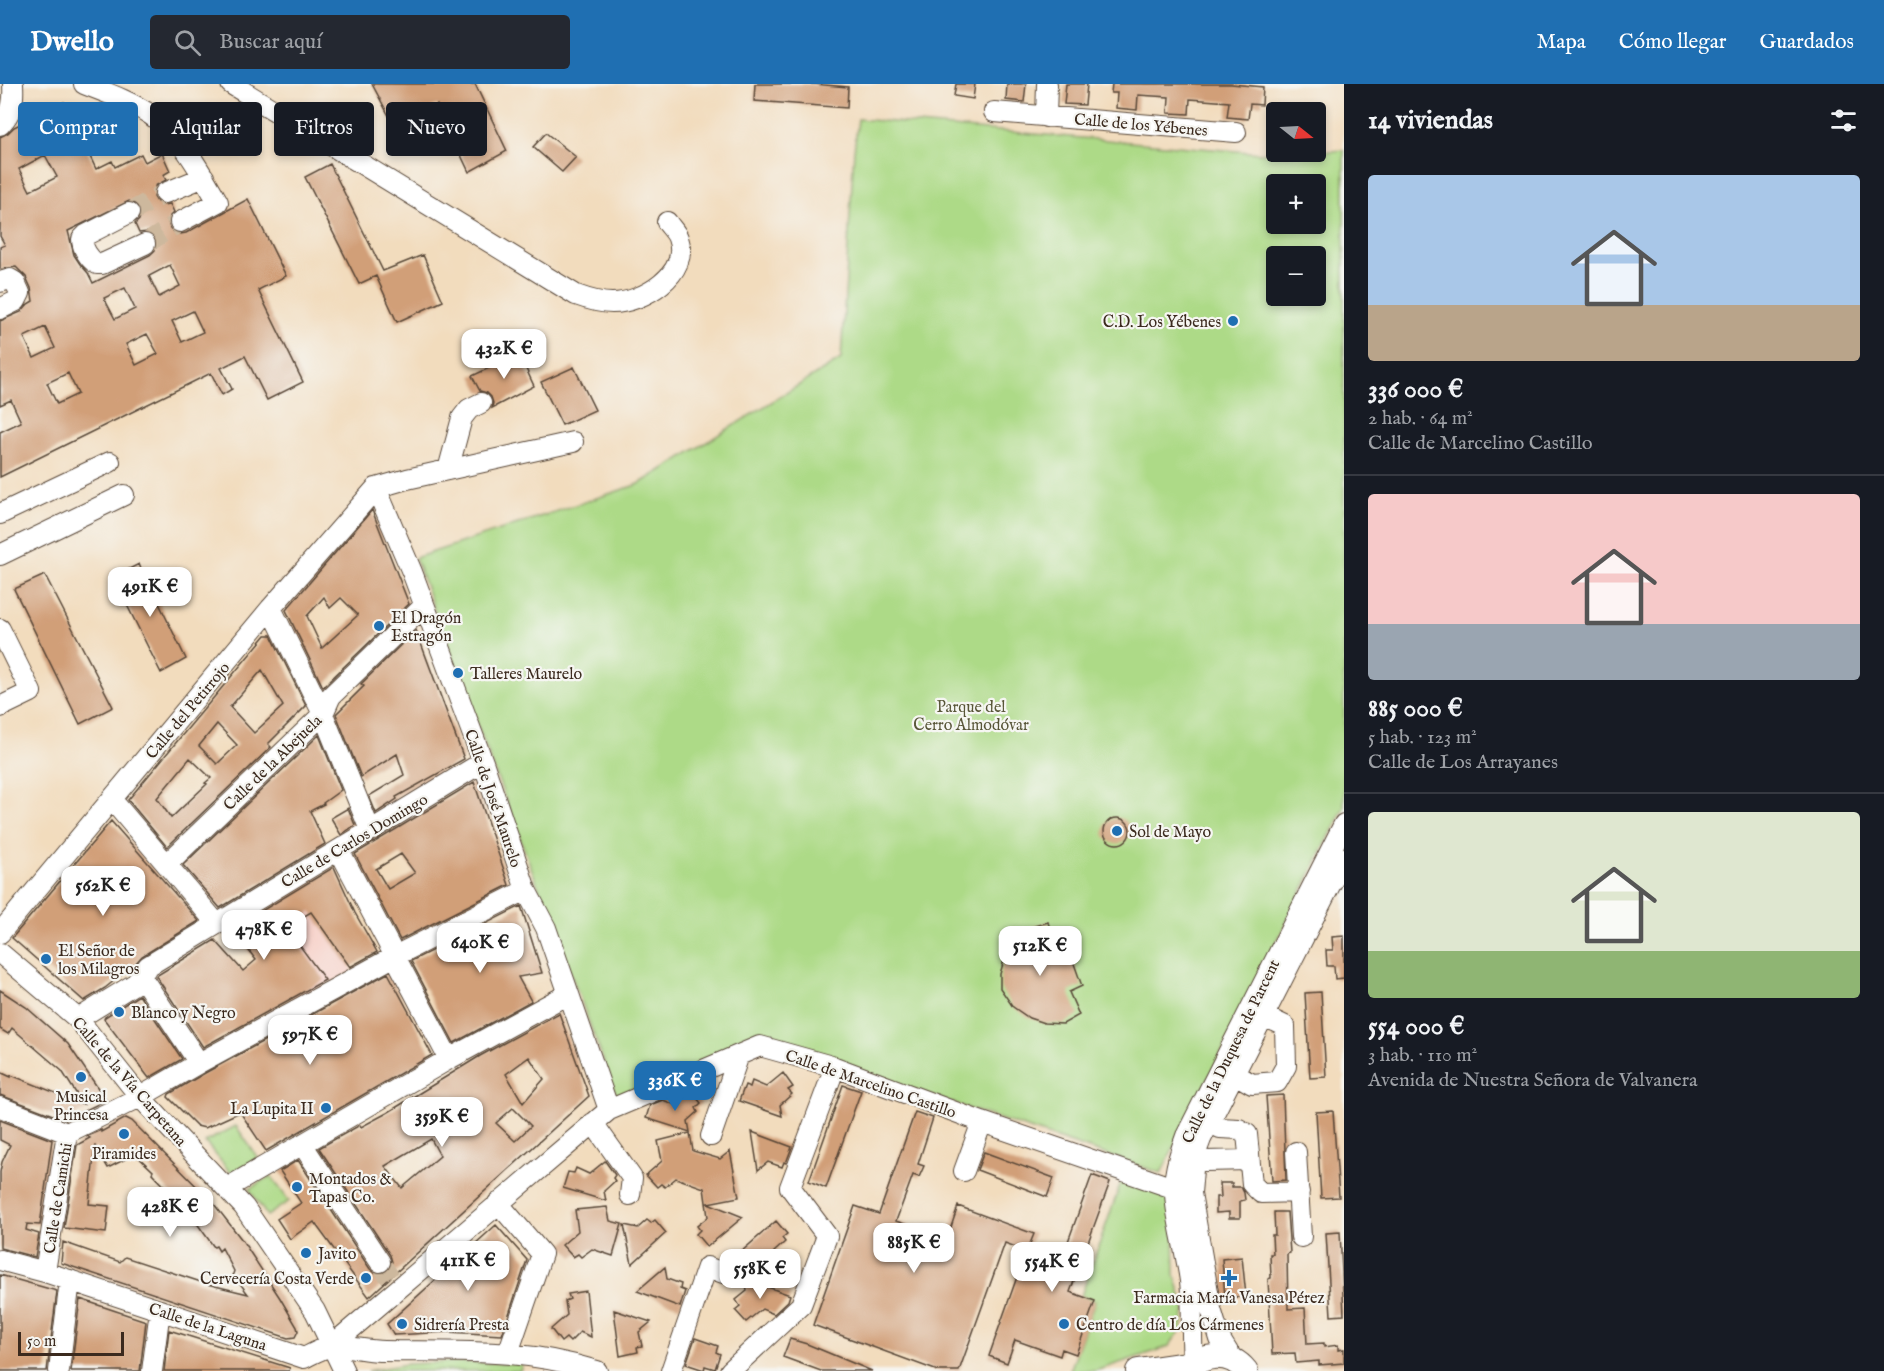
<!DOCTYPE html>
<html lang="es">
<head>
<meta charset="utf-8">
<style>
  body { margin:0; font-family:"IM FELL English",serif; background:#242831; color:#f1f3f6; height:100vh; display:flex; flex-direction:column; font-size:22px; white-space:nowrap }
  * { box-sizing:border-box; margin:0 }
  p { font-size:20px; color:#9ea1a6 }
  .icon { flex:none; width:33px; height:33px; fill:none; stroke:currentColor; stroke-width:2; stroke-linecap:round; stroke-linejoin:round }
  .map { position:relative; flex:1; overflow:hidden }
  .side { display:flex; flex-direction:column; background:#171b24; width:540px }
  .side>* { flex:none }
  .banner { position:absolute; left:18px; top:18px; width:570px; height:54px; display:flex; gap:12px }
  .needle { width:39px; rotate:108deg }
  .tools { position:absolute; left:1266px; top:18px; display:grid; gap:12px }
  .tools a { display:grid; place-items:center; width:60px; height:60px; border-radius:6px; background:#171b24; box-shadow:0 3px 9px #0003; font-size:30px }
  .scale { position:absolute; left:18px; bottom:15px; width:106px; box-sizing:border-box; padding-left:6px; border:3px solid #3b2a1e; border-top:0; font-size:16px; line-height:21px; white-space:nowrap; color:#3b2a1e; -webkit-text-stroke:4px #f6f6f2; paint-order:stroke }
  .price { position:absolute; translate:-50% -51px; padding:0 14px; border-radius:12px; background:#fff; color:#222; font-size:20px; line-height:39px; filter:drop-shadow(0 2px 3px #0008) }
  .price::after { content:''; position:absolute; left:50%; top:36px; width:18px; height:14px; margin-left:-9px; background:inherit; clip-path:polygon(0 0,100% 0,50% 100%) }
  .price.active { background:#1f6fb2; color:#fff }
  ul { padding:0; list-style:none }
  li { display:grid; align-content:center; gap:12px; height:318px; padding:0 24px }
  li+li { border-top:2px solid #363941 }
  li span { display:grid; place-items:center; height:186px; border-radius:6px; color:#555 }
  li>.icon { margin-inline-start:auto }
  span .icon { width:108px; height:108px; fill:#fffc; stroke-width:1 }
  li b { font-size:26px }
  h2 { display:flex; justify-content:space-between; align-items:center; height:72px; padding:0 24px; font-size:26px }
  .chip { padding:0 21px; border-radius:6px; background:#171b24; box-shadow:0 3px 9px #0003; font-size:21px; line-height:54px }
  .chip.active { background:#1f6fb2; color:#fff }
  header { display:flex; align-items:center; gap:36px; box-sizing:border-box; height:84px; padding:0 30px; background:#1f6fb2; color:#fff }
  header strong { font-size:28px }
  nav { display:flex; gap:33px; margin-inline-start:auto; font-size:21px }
  .search { width:420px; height:54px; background:#242831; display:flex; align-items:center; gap:15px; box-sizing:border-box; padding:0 21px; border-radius:6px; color:#9ea1a6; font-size:22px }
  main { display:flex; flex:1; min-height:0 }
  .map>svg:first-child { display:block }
</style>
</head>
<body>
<header>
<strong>Dwello</strong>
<div class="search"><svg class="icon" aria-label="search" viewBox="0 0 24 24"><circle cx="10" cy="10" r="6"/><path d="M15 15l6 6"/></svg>Buscar aquí</div>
<nav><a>Mapa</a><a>Cómo llegar</a><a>Guardados</a></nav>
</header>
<main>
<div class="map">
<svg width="1344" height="1287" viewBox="0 0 1344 1287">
  <rect width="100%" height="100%" fill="#f6f6f2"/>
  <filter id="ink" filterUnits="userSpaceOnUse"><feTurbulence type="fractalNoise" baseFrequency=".0167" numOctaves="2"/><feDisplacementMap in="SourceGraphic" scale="12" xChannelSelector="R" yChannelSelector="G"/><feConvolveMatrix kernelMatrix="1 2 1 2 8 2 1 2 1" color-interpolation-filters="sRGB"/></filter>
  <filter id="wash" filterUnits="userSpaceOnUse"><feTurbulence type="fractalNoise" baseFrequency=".008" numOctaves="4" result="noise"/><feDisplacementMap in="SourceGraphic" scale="24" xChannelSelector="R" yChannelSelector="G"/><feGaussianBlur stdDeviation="1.35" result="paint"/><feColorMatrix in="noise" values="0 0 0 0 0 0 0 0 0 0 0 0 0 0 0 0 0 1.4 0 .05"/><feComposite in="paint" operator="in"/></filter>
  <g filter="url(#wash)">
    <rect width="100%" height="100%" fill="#f2dcbd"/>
    <path fill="#f7d1c9" d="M315,822L323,844L353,887L296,917L267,876L272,873L248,834L262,825L276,847L284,845L302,833Z"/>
    <path fill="#adda87" stroke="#748252" stroke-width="1.5" fill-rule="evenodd" d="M858,35L1284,71L1344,66V723L1161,1089L759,954L619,1018L415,474L639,400L841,275L854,67ZM1276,100H1316V140H1276ZM1276,172H1316V212H1276Z
      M236,1042L258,1074L231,1089L205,1058Z
      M1125,1087L1173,1104L1175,1191L1185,1225L1182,1245L1168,1263L1095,1287H1070L1095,1217L1081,1212Z
      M271,1092L289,1117L267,1132L249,1105Z
      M452,1278L522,1280L520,1287H367L407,1280Z"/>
    <g id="blocks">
      <path fill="#d19f78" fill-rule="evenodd" d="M372,0H475L507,67L469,88L437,21L395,43Z
        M755,0H813L848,3L847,24L754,17Z
        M956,0H975L973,15L954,12Z
        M1007,0H1026L1024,18L1006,16Z
        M1066,0H1087L1085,21L1064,20Z
        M1112,0H1231L1263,3L1262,21L1250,20L1248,35L1227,33L1229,18L1190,15L1189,30L1168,29L1169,13L1138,11L1137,26L1116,24L1117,9H1111Z
        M64,18L96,85L112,77L115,83L141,70L145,78L162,69L170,87L163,91L166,96L155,102L154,113L157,118L163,121L170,120L174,128L170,132L168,138L170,144L174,148L180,150L186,149L248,115L286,192L258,206L303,298L267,316L245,272L221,284L232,305L222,311L211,289L0,393V348L21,338L11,316L0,321V237L21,228L28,220L33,217L31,204L26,193L16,183L0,185V163L5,161L0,152V53L8,49L14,43ZM45,71L57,93L30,107L19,85ZM129,117L135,119L139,123L141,130L139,136L135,140L139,149L147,148L156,154L157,160L155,166L150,171L93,199L88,189L80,180L74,171L68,147ZM170,181L180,202L159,213L149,192ZM125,204L135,225L115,235L104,214ZM193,227L203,248L182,258L172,237ZM45,243L55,264L34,274L24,253ZM147,250L158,270L136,281L126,260ZM68,289L78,310L57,320L47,299Z
        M546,49L576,73L562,88L533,63Z
        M330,80L383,187L423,171L443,217L397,238L376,192L359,200L305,93Z
        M519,270L534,302L492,324L493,319L491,313L487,309L480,307L472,292Z
        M574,283L595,326L562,341L541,298Z
        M372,426L409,520L323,603L286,526ZM324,513L330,524L341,514L358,531L322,564L307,532Z
        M139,480L148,502L155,499L161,509L155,511L186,575L161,589L113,493Z
        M45,491L113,623L80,640L14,505Z
        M416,546L464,675L396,713L397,715L376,729L369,712L404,691L397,670L361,693L336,630L364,602L361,600Z
        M266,551H271L306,622L268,660L271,663L167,763L128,716ZM262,586L283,622L254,649L230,623ZM217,640L237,661L217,680L199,662ZM190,674L211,694L205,699L207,700L171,734L157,714Z
        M319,651L341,706L323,719L324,720L310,727L325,760L220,824L183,781Z
        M474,698L509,801L400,856L355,770ZM401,770L415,789L388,805L376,785Z
        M348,724L355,741L341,751L331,734Z
        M1104 747a13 13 0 1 1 26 0a13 13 0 1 1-26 0Z
        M111,737L199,837L142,872L135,880L105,904L84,917L12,854Z
        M334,783L355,829L377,868L350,883L311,828L286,843L325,896L203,963L156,892L215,856L243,887L256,876L232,845Z
        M521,822L542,889L518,893L531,917L454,959L411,877Z
        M1048,838L1055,862L1066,857L1082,902L1069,908L1079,931L1063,940L1044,939L1029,934L1013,923L1000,904V890L1008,862L1021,850L1035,842Z
        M1344,852V894L1335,895L1334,882H1327L1326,866H1333L1332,853Z
        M388,889L432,971L266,1067L240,1028L205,1044L197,1042L168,1013L169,1010L205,989Z
        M0,906L26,923L68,960L106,1016L66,1036L0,1011V988L11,993V991L83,1020L62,987L12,944L8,950L0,945Z
        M1321,908L1326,993L1310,994L1305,909Z
        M139,911L182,975L149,994L104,935L105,933Z
        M559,929L589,1012L369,1213L314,1138L290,1155L277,1135L301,1119L280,1087L298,1076L370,1185L374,1188L380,1190L387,1188L392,1178L390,1171L319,1064L360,1041L361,1043L387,1029L480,972ZM529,973L544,995L523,1019L506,990ZM513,1024L531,1042L515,1057L496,1039ZM431,1055L440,1072L402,1104L385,1082Z
        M783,989L793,1003L788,1006L792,1010L780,1021L782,1032L739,1017L745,1001L750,1003L752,997L766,1003Z
        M843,1001L861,1007L826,1104L809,1097Z
        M690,1006L701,1019L696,1024L698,1028L688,1037L690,1048L646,1034L650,1021L663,1016L673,1020Z
        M1283,1011L1286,1096L1272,1097L1266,1012Z
        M1333,1027L1339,1113L1321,1114L1316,1028Z
        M915,1028L933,1034L918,1080L924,1082L919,1093L913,1091L896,1137L947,1155L958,1122L1034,1150L1027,1167L1005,1159L959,1287H938L813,1241L855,1122L879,1130Z
        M126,1034L132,1037L214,1120L242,1156L280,1214L297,1243L298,1247L295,1253L288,1254L61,1179L63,1158L120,1178L125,1173L207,1200L248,1210L233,1190L234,1187L222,1164L219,1167L216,1162L214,1163L196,1138L198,1137L152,1089L153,1087L135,1070L108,1084L95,1062L89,1120L109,1122L106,1149L64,1144L77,1061L90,1054L87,1052L101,1046V1048Z
        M0,1036L52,1056L40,1141L27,1140L26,1146L39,1150L35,1173L0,1164V1088L2,1078L10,1061L0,1056Z
        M752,1048L792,1063L786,1079L784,1078L782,1083L768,1078L758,1086Z
        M690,1049L693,1067L720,1075L730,1067L739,1113L708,1119L743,1133L707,1163L696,1150L700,1146L697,1142L708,1133L704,1104L676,1094L665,1103L661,1100L657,1103L646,1091L662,1077L658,1057Z
        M984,1068L1054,1094L1047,1113L977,1086Z
        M605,1077L615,1091L613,1094L615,1097L604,1107L606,1117L563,1104L568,1088L574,1089L576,1084L589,1090Z
        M1092,1091L1110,1098L1070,1208L1095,1217L1076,1270L1062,1265L1060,1272L1015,1256L1007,1279L989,1272L1023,1176L1057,1188Z
        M1220,1099H1232V1103H1241L1244,1109L1245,1116L1240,1117V1134H1229V1128L1216,1129V1113H1221Z
        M607,1123L610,1137L622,1140L613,1172L592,1165L581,1173L578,1170L573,1173L562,1161L578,1147L575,1126Z
        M1274,1128H1287L1290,1169L1287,1170L1288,1225L1305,1224L1307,1260L1324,1259V1263L1338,1261V1266L1344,1265V1279L1319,1281V1277L1296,1279L1295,1269L1272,1270L1268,1195L1271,1194L1270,1170H1273L1272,1151H1275Z
        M647,1136L651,1139L655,1136L666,1149L632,1180L624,1141L638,1144Z
        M776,1137L787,1150L782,1154L785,1158L774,1168L776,1180L741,1168Z
        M496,1141L527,1176L502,1251L448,1248L394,1251L387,1240Z
        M1340,1148L1344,1231L1331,1232L1326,1149Z
        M1242,1173L1246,1212L1225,1214L1222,1175Z
        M665,1183L667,1195L681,1200L680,1205L685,1207L680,1223L637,1207Z
        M0,1191L57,1207L47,1287H0Z
        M745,1195L790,1211L788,1217L774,1230L762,1225L746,1238L735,1226L740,1222L736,1216L747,1207Z
        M586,1207L591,1253L580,1248L570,1258L566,1254L561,1258L551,1245L567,1231L565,1217L570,1215L568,1210Z
        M80,1215L146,1237L140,1287H71Z
        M614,1226L651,1238L639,1248L642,1262L637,1263L638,1268L620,1272Z
        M169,1246L290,1284L289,1287H164Z
        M695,1254L718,1262L716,1268L720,1270L715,1285L705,1282L704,1286L686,1280Z
        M790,1255L807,1260L872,1287H821L783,1273Z"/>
    </g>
  </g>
  <g filter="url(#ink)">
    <use href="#blocks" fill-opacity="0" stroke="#564536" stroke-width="1.5"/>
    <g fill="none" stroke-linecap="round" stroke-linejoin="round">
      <path stroke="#cdb89d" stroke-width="20" stroke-dasharray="20 10" stroke-linecap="butt" d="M129,129L165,109
        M145,160L180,138
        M380,1178L390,1194"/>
      <g stroke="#564536" stroke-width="22">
        <path id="minor" d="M84,0C107,9 130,17 151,31C182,52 200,87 218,118L180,138
          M231,0L576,211C587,215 599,219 612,219C642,219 691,190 678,154C676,148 670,143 667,138
          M994,28L1236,48
          M1046,33L1047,0
          M0,41C13,28 14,17 13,0
          M165,109L204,93
          M129,129L86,151L82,155C82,164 89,175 97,180H102L145,160
          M0,198L10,195L15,198L20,209L16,217L0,225
          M448,386L462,334L469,325L481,319
          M376,404L412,488L483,678L526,806L546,844L609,1026
          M376,404L407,395L573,358
          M0,430L110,378
          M0,471L124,411
          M271,524L323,630L370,746
          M0,545L31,608L0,623
          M112,716L217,840
          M339,766L449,975
          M167,780L323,630L331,612L424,522
          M0,849L271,524L376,404
          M0,869L78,935L140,1013L244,1123L315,1227L344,1287
          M141,892L199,979
          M78,935L136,899L148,882L483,678
          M1235,990L1252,1000L1277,998L1286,982L1285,942L1264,932
          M0,1023L67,1049
          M1210,1038L1220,1044L1239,1045L1247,1050L1252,1100L1261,1109L1299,1108
          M593,1039L632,1094L630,1111
          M711,1052L739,971
          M302,1060L380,1178
          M1296,1068L1301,1153
          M1194,1074L1205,1077L1249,1076
          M964,1087L982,1038
          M227,1104L449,975L568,910
          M498,1119L542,1170L508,1269
          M0,1176L45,1188L304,1274C312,1270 324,1263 333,1262C350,1262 367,1267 384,1267C459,1268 524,1264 597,1287
          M45,1188L67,1049L140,1013L199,979L395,872L526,806
          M331,1262L609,1026L760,962L835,983L982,1038L1176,1105
          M1233,1276L1220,1255L1211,1225L1191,1109L1194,1074L1201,1055L1344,774
          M1193,1279C1191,1252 1193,1224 1190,1197C1186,1166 1172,1121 1175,1092C1177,1078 1181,1065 1186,1052L1344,740
          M59,1287L70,1196
          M152,1287L160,1226
          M671,1287L707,1183L723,1189
          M730,1287L801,1221L827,1152L790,1103L835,983"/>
      </g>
      <g stroke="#564536" stroke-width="26">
        <path id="major" d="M1138,1287L1193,1279
          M1186,1287C1203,1269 1230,1267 1246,1287"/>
      </g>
      <use href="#minor" stroke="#fff" stroke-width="20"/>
      <use href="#major" stroke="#fff" stroke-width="24"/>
    </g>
  </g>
  <g fill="#1f6fb2" stroke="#f6f6f2" stroke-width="2">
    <circle cx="1233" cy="237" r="6"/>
    <circle cx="379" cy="542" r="6"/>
    <circle cx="458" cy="589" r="6"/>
    <circle cx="1117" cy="747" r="6"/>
    <circle cx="46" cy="875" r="6"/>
    <circle cx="119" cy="928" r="6"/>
    <circle cx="81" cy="993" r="6"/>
    <circle cx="326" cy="1024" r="6"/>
    <circle cx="124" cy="1050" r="6"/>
    <circle cx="297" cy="1103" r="6"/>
    <circle cx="306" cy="1169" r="6"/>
    <circle cx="366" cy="1194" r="6"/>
    <path d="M1226 1185h6v6h6v6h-6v6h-6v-6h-6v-6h6z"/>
    <circle cx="402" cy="1240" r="6"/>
    <circle cx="1064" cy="1240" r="6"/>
  </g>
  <g text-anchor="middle" stroke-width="4.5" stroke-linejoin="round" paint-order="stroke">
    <g font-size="16" fill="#3b2a1e" stroke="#f6f6f2">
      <text transform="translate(1141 40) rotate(5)" y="6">Calle de los Yébenes</text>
      <text transform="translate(187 626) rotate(-50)" y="6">Calle del Petirrojo</text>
      <text transform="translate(272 678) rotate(-44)" y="6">Calle de la Abejuela</text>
      <text transform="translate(494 714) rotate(71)" y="6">Calle de José Maurelo</text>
      <text transform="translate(354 756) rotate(-31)" y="6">Calle de Carlos Domingo</text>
      <text transform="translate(1230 967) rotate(-64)" y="6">Calle de la Duquesa de Parcent</text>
      <text transform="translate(130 997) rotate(49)" y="6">Calle de la Vía Carpetana</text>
      <text transform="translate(871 999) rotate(19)" y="6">Calle de Marcelino Castillo</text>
      <text transform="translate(57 1114) rotate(-81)" y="6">Calle de Camichi</text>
      <text transform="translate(208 1242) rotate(18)" y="6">Calle de la Laguna</text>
    </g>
    <g font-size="16" fill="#3b2a1e" stroke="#f6f6f2" text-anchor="start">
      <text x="1221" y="243" text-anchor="end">C.D. Los Yébenes</text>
      <text x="391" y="539">El Dragón<tspan x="391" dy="18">Estragón</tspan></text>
      <text x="470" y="595">Talleres Maurelo</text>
      <text x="1129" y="753">Sol de Mayo</text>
      <text x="58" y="872">El Señor de<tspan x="58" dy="18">los Milagros</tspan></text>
      <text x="131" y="934">Blanco y Negro</text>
      <text x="81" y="1018" text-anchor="middle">Musical<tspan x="81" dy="18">Princesa</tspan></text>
      <text x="314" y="1030" text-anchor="end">La Lupita II</text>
      <text x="124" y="1075" text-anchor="middle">Piramides</text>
      <text x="309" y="1100">Montados &amp;<tspan x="309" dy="18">Tapas Co.</tspan></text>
      <text x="318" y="1175">Javito</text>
      <text x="354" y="1200" text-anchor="end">Cervecería Costa Verde</text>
      <text x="1229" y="1219" text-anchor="middle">Farmacia María Vanesa Pérez</text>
      <text x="414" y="1246">Sidrería Presta</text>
      <text x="1076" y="1246">Centro de día Los Cármenes</text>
    </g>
    <g font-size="16" fill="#585638" stroke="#f6f6f2">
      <text x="971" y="628">Parque del<tspan x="971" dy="18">Cerro Almodóvar</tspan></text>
    </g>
  </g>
</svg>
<div class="tools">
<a><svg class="needle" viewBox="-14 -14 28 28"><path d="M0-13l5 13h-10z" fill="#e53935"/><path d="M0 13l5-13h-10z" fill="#9ea1a6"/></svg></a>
<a>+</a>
<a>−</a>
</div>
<div class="scale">50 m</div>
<b class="price" style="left:504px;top:296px">432K €</b>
<b class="price" style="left:150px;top:534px">491K €</b>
<b class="price" style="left:103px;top:833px">562K €</b>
<b class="price" style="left:264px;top:877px">478K €</b>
<b class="price" style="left:480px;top:890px">640K €</b>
<b class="price" style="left:1040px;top:893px">512K €</b>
<b class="price" style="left:310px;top:982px">597K €</b>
<b class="price active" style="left:675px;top:1028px">336K €</b>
<b class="price" style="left:442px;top:1064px">359K €</b>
<b class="price" style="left:170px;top:1154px">428K €</b>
<b class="price" style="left:914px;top:1190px">885K €</b>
<b class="price" style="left:468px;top:1208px">411K €</b>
<b class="price" style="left:1052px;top:1209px">554K €</b>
<b class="price" style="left:760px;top:1216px">558K €</b>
<div class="banner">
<a class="chip active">Comprar</a>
<a class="chip">Alquilar</a>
<a class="chip">Filtros</a>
<a class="chip">Nuevo</a>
</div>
</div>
<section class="side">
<h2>14 viviendas<svg class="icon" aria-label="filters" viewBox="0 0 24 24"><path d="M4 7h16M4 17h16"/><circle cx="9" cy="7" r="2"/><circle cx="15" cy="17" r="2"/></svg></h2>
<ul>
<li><span style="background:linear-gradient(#a9c7e8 70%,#b9a48a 0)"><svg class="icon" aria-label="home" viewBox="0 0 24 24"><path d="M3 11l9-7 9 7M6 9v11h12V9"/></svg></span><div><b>336 000 €</b><p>2 hab. · 64 m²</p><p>Calle de Marcelino Castillo</p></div></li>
<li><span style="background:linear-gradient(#f6c9c9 70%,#9aa5b1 0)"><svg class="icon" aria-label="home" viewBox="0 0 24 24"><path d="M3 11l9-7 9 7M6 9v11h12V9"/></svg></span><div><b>885 000 €</b><p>5 hab. · 123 m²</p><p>Calle de Los Arrayanes</p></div></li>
<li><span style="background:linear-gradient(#dfe7d0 75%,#8fb573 0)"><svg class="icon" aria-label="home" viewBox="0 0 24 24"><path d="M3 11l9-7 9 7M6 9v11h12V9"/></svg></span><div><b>554 000 €</b><p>3 hab. · 110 m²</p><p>Avenida de Nuestra Señora de Valvanera</p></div></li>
</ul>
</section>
</main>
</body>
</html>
